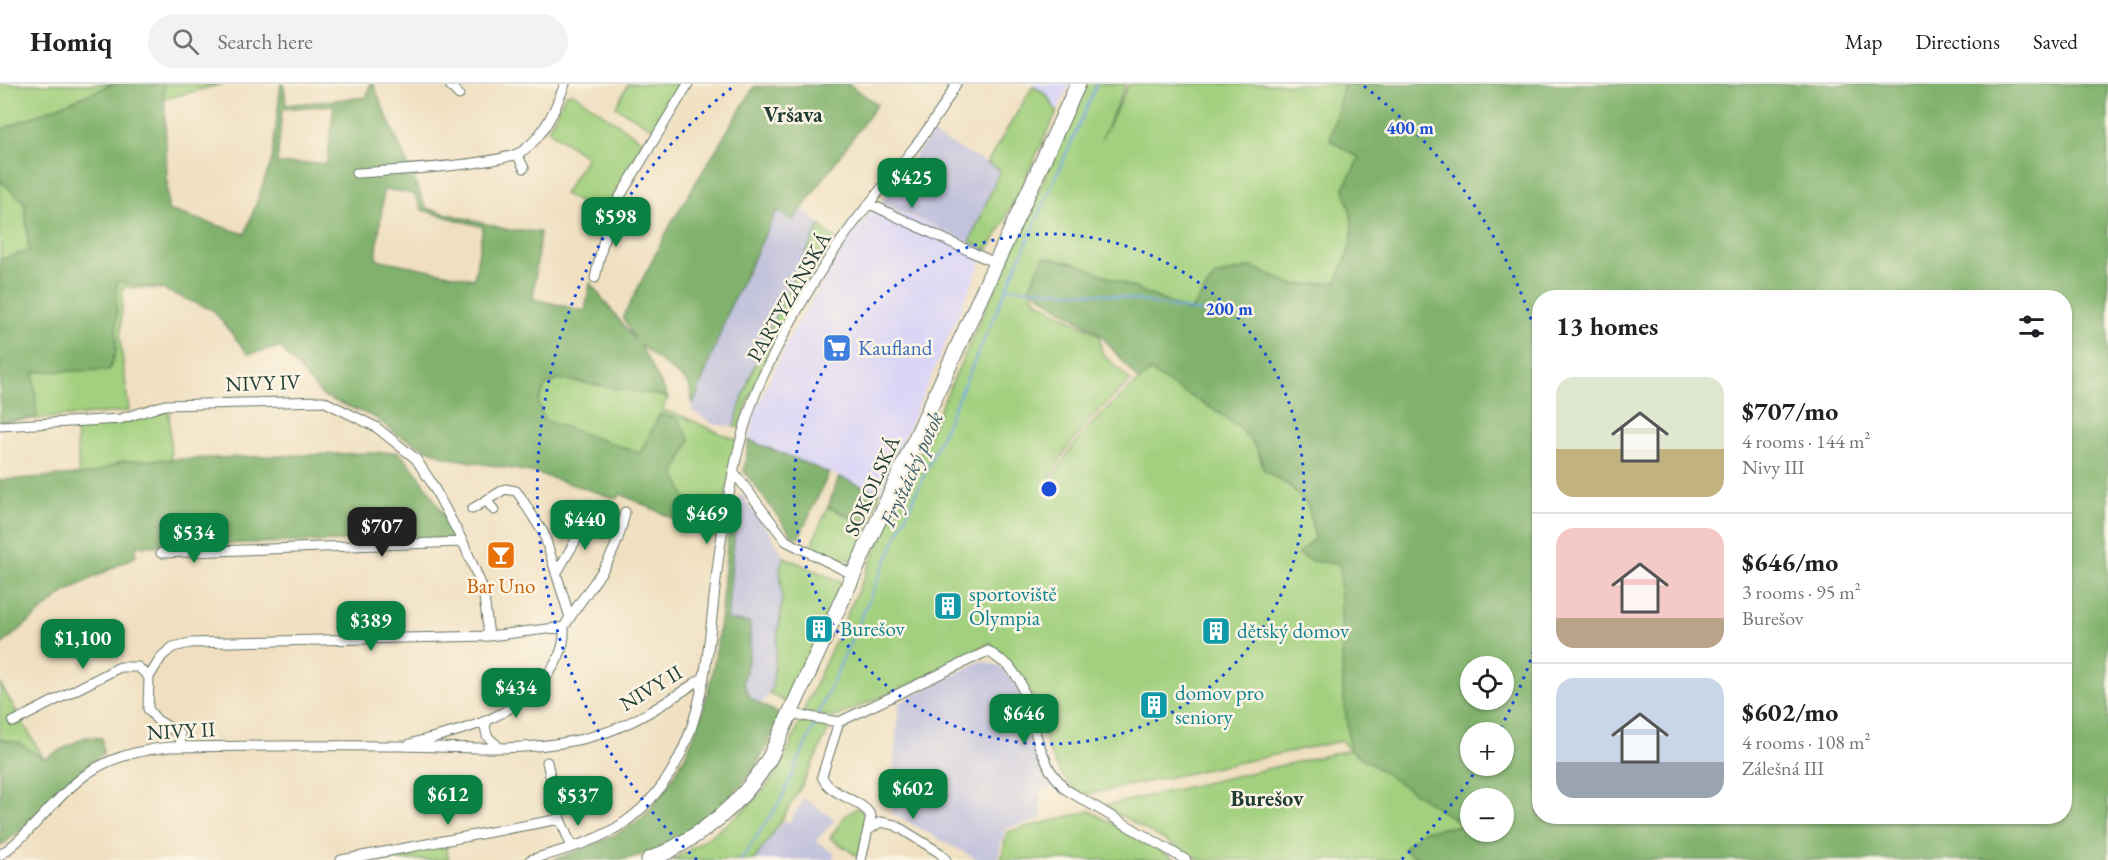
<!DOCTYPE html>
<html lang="en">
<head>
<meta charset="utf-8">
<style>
  body { margin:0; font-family:"EB Garamond",serif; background:#f2f2f2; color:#202124; height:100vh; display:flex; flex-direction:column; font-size:22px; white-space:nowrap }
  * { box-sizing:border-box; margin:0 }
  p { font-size:20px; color:#757577 }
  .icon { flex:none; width:33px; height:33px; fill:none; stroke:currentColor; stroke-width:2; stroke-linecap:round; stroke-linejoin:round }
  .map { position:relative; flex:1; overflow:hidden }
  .side { position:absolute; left:1532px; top:206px; width:540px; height:534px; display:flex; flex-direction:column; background:#fff; border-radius:24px; box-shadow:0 2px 4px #0004 }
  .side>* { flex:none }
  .tools { position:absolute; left:1460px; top:572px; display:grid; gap:12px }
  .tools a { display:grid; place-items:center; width:54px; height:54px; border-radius:50%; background:#fff; box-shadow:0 2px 4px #0004; font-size:30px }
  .price { position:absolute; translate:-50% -51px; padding:0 14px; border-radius:12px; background:#0b8043; color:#fff; font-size:20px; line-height:39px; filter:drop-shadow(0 2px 3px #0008) }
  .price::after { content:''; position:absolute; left:50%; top:36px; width:18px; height:14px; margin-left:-9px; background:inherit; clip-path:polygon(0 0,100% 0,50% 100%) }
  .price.selected { background:#222; color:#fff }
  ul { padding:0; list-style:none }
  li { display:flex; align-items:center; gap:18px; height:150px; padding:0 24px }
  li+li { border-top:2px solid #e0e0e0 }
  li span { display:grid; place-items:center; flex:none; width:168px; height:120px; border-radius:18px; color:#555 }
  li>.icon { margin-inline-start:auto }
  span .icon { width:72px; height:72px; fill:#fffc; stroke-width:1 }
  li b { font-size:26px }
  h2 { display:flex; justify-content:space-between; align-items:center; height:72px; padding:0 24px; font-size:26px }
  header { display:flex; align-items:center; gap:36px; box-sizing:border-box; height:84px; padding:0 30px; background:#fff; border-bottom:2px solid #e0e0e0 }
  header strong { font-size:28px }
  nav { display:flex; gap:33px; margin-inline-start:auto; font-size:21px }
  .search { width:420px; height:54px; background:#f2f2f2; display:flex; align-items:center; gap:15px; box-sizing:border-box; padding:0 21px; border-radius:33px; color:#757577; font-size:22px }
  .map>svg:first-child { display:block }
</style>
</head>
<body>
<header>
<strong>Homiq</strong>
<div class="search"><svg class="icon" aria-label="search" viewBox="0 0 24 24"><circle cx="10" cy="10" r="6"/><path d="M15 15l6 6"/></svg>Search here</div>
<nav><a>Map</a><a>Directions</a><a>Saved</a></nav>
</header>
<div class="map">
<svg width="2108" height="776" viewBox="0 0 2108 776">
  <rect width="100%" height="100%" fill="#fcf5e5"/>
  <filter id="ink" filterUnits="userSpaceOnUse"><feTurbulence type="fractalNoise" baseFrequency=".0167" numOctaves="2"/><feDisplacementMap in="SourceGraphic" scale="12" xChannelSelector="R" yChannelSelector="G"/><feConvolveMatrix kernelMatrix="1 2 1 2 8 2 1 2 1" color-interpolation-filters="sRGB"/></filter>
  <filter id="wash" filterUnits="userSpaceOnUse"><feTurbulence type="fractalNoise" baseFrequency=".008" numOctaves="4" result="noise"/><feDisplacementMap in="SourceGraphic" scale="24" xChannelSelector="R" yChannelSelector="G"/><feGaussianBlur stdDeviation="1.35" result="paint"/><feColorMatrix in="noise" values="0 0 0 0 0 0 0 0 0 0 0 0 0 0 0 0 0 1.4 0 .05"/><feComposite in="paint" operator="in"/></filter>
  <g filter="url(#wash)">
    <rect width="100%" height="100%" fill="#f0e0c1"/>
    <path fill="#dcd6f6" d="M1031,0H1070L1057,28L1046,10Z
      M878,119L987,165L880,409L749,356L755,327L792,248L848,157Z"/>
    <path fill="#c2c2dc" d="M931,50L1000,86L970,158L881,118Z
      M802,124L823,143L772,237L734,343L713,340L691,326L730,223L777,126Z
      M740,409L772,452L784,473L780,483L782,516L772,604L762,619L751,615L743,599L750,568L727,536L735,433Z
      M981,577L1000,582L1017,601L1057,701L1039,708L1042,735L1005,745L997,776H978L890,728L899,619Z
      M804,714L835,736L816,757L835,770L832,776H755L784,736L789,739Z"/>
    <path fill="#a2d07e" stroke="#608659" stroke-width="1.5" d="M0,0H114L0,46Z
      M164,0H222L164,15Z
      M628,0H680L654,45L616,23Z
      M1087,0H1126L1101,56L1129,0H1344L1330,56L1360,73L1344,103C1359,148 1354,156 1336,199L1294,201L1251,183L1215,192L1190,228L1078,180L1044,173L1029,204L1037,217L1099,251L1102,269L1131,297C1098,326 1068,354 1050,395L1053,397C1074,348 1113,321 1151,286C1183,313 1233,327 1256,364C1260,370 1262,379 1264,386L1290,402L1308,421L1315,454L1298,470L1312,477L1340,479L1343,606L1350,666L1464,741L1423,747L1403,765L1420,776H1200L1104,722L1349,666L1341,657L1084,711C1043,687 1046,639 1027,601C1019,584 1000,573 990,558L956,580L833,634L803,628Z
      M1033,2L1046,10L1057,28L999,148L987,166L970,158L1000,86L987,79Z
      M573,9L644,58L603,131L564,110L587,73L548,46L566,10Z
      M0,96L108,194L162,205L123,203L120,255L129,327L0,338Z
      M820,141L835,155C794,219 762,271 739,344L734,343C753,272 787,207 820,141Z
      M560,295L668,313L662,326C689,332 711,348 738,356L716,454L620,409L560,343L544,336L538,319L545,302Z
      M156,326H169L171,376L123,377L92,390L79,391L76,344L128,338Z
      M828,423L869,442C852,482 856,484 815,463L813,457Z
      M784,473L843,499L789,620L769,609L772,604L782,516L780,483Z
      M0,600L1,601L44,675L19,659L0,655Z
      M800,637L830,642C809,691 786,734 754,776H672C713,753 758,721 782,680C789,667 794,651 800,637Z
      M857,724L867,730L859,773L830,754L845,732Z
      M1090,727L1177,776H1001L1007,748Z
      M445,759L449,776H366Z"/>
    <path fill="#81b26d" stroke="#507850" stroke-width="1.5" fill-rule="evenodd" d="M114,0H164L168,126L245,150L272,76L281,0H284L286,21L367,13L370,0H373L426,124L509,146L540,148L533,215L585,227L590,199L635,256L623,233L672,138L754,3L848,0L877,20L793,137L777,126L730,223L693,321L689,300L640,261L668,313L560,295L545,302L538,319L544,336L640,369L660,330L678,335L690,356L675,389C681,405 694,426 687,441L621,410L617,415L536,389L445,373L400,352L374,333L323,312L280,263L248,270L213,226L162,205L117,198L116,268L109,286L34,288L37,334L0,337V175L29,167L24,118L0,96V46ZM334,21L327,79L277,80L282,25ZM384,105L414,110L422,126L483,143L474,195L376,175Z
      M1344,0H2108V776H1421L1403,765L1423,747L1463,741L1350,666L1343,606L1340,480L1312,477L1298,470L1315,454L1308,421L1290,402L1264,386C1262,379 1260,370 1256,364C1233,327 1183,313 1151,287L1139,297L1100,250L1029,204L1044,173L1078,180L1190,228L1215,192L1252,183L1294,201L1336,198C1354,157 1358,148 1344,104L1359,74L1330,56ZM1539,213H2064V732H1539ZM1470,582H1503V615H1470ZM1470,648H1503V681H1470ZM1470,714H1503V747H1470Z
      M749,356L829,389L799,453L793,452L744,387Z
      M398,368C424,394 439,422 455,454L136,462V472L65,508L0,562V396L92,390L123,377Z
      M839,393L880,409L868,439L828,423Z
      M730,433H735V446L727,536L750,539V568L743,599L751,615L781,631C774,645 769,660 761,673C732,721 681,763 626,775C604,776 576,776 553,776C585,764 616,754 643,733C651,727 657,716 663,708C722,628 719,528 730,433Z
      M85,653L102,654L103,670C64,696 39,736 0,762V655L19,659L44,675Z"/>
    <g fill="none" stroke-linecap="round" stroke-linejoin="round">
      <path stroke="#76a8e1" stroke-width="2" d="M1008,204L1104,210L1210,230
        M818,631L1097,0
        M741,776L780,718L816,637"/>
    </g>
  </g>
  <g filter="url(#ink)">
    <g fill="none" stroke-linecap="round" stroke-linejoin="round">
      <g stroke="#687665" stroke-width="11">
        <path id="minor" d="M450,1L459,11
          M517,70L524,84
          M356,89C387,87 505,81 524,66C545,51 556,23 565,0
          M870,120L995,179
          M595,194L610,129L688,0
          M0,342L120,335L165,321L323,317L376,343L416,375L431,398L463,458
          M735,390L786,457L854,491
          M486,416L494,426
          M472,425L505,405L516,407L520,412L544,450L570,534
          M161,469L463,458L483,505L489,552
          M556,490L580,449L585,433
          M792,630L839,638L988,567L1009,582L1020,597L1039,661L1050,686L1065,705L1186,776
          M488,636L485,642L487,652L500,664
          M13,638L120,583H138L149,593
          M839,638L822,692C829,712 861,714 871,732L861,776
          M410,660C436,652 465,647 490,635C524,619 567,585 564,543
          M181,663L180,650L157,636L148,625L149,593L162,572L173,563L190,559L489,552L564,543C591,497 614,485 625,428
          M547,678L560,735L572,763
          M870,745L880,738L895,741L940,769L946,776
          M0,771C32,749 53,715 84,692C109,673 139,666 170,663C247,662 325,661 402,662C468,663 537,670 601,650C639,638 671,615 704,593
          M341,776L560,735
          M530,776C563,766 597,758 625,738C712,676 706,558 720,464C728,410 740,341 763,292C788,240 817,189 851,143C886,96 928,53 956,0"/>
      </g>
      <g stroke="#687665" stroke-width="17">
        <path id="primary" d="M649,776C699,755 743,720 770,673L1078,0"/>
      </g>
      <use href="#minor" stroke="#fff" stroke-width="9"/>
      <use href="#primary" stroke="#fff" stroke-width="15"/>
    </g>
  </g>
  <g fill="none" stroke="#1d4ed8" stroke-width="3" stroke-dasharray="3 6">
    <circle cx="1049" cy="405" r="255"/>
    <path d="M1539 550A511 511 0 0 1 1500 645M1478 683A511 511 0 0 1 1401 776M697 776A511 511 0 0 1 734 2M1364 2A511 511 0 0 1 1539 260"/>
  </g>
  <defs>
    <g id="supermarket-square" transform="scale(1.5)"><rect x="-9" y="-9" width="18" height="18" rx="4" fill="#3f7fe0" stroke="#fcf5e5"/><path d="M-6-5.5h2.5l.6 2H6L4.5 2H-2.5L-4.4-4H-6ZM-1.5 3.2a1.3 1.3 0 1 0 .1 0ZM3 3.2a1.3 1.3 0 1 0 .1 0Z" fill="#fff"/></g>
    <g id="bar-square" transform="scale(1.5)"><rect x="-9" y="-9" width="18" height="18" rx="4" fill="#e8710a" stroke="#fcf5e5"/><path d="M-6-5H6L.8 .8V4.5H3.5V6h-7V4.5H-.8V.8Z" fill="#fff"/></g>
    <g id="building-square" transform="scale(1.5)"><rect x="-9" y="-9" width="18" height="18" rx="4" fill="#0f9aa8" stroke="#fcf5e5"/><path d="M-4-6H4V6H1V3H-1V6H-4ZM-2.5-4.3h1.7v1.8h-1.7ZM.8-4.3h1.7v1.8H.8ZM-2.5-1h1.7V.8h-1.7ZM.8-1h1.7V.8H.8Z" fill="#fff"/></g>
  </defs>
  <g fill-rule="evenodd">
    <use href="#supermarket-square" x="837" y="264"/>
    <use href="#bar-square" x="501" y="471"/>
    <use href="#building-square" x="948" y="522"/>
    <use href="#building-square" x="819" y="545"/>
    <use href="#building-square" x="1216" y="547"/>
    <use href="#building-square" x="1154" y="621"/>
  </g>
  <g text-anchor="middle" stroke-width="5" stroke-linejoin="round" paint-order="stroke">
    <g font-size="21" fill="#1f3d34" stroke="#fcf5e5">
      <text transform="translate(789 213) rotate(-60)" y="7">PARTYZÁNSKÁ</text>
      <text transform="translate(263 299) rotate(-2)" y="7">NIVY IV</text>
      <text transform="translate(872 402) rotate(-66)" y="7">SOKOLSKÁ</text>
      <text transform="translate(651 604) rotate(-31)" y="7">NIVY II</text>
      <text transform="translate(181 647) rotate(-3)" y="7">NIVY II</text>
    </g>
    <g font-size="21" fill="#366cbe" stroke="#fcf5e5" text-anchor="start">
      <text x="858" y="271">Kaufland</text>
    </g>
    <g font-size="21" fill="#c56008" stroke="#fcf5e5">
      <text x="501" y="509">Bar Uno</text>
    </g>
    <g font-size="21" fill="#0d838f" stroke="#fcf5e5" text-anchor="start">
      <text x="969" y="517">sportoviště<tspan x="969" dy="24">Olympia</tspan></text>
      <text x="840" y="552">Burešov</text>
      <text x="1237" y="554">dětský domov</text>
      <text x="1175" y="616">domov pro<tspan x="1175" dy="24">seniory</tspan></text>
    </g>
    <g font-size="22" font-weight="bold" fill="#1f3d34" stroke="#fcf5e5">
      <text x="793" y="38">Vršava</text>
      <text x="1267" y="722">Burešov</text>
    </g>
    <g font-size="22" font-style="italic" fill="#395d68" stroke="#fcf5e5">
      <text transform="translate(911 385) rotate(-66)" y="8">Fryštácký potok</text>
    </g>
  </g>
  <circle cx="1049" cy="405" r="9" fill="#1d4ed8" stroke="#fcf5e5" stroke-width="3"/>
  <g font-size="18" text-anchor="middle" font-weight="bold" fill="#1d4ed8" stroke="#fcf5e5" stroke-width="5" stroke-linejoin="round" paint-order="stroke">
    <text x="1410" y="50">400 m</text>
    <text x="1229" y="231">200 m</text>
  </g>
</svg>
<div class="tools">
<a><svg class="icon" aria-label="locate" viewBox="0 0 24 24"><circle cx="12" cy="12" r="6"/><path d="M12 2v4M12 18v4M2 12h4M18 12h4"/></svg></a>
<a>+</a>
<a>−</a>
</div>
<b class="price" style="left:912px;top:125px">$425</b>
<b class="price" style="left:616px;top:164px">$598</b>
<b class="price" style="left:707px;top:461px">$469</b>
<b class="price" style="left:585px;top:467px">$440</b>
<b class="price selected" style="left:382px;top:474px">$707</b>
<b class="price" style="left:194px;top:480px">$534</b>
<b class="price" style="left:371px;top:568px">$389</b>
<b class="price" style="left:83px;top:586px">$1,100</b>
<b class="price" style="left:516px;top:635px">$434</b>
<b class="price" style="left:1024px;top:661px">$646</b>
<b class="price" style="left:913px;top:736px">$602</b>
<b class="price" style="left:448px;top:742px">$612</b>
<b class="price" style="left:578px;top:743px">$537</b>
<section class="side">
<h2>13 homes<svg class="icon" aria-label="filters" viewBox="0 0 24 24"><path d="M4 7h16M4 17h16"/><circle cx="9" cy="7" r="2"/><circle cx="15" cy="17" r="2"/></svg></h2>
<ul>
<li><span style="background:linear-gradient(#dfe7d0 60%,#c2b280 0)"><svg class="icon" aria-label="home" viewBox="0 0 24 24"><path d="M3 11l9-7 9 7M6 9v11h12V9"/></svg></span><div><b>$707/mo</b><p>4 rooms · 144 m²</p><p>Nivy III</p></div></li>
<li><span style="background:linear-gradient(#f6c9c9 75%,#b9a48a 0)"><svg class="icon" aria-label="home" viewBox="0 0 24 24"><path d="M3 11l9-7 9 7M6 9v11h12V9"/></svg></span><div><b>$646/mo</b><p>3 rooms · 95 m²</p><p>Burešov</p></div></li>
<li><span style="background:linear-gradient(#c9d6e8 70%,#9aa5b1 0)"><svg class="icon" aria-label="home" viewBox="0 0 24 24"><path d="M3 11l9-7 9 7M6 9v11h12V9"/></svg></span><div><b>$602/mo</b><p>4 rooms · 108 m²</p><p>Zálešná III</p></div></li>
</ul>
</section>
</div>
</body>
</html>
